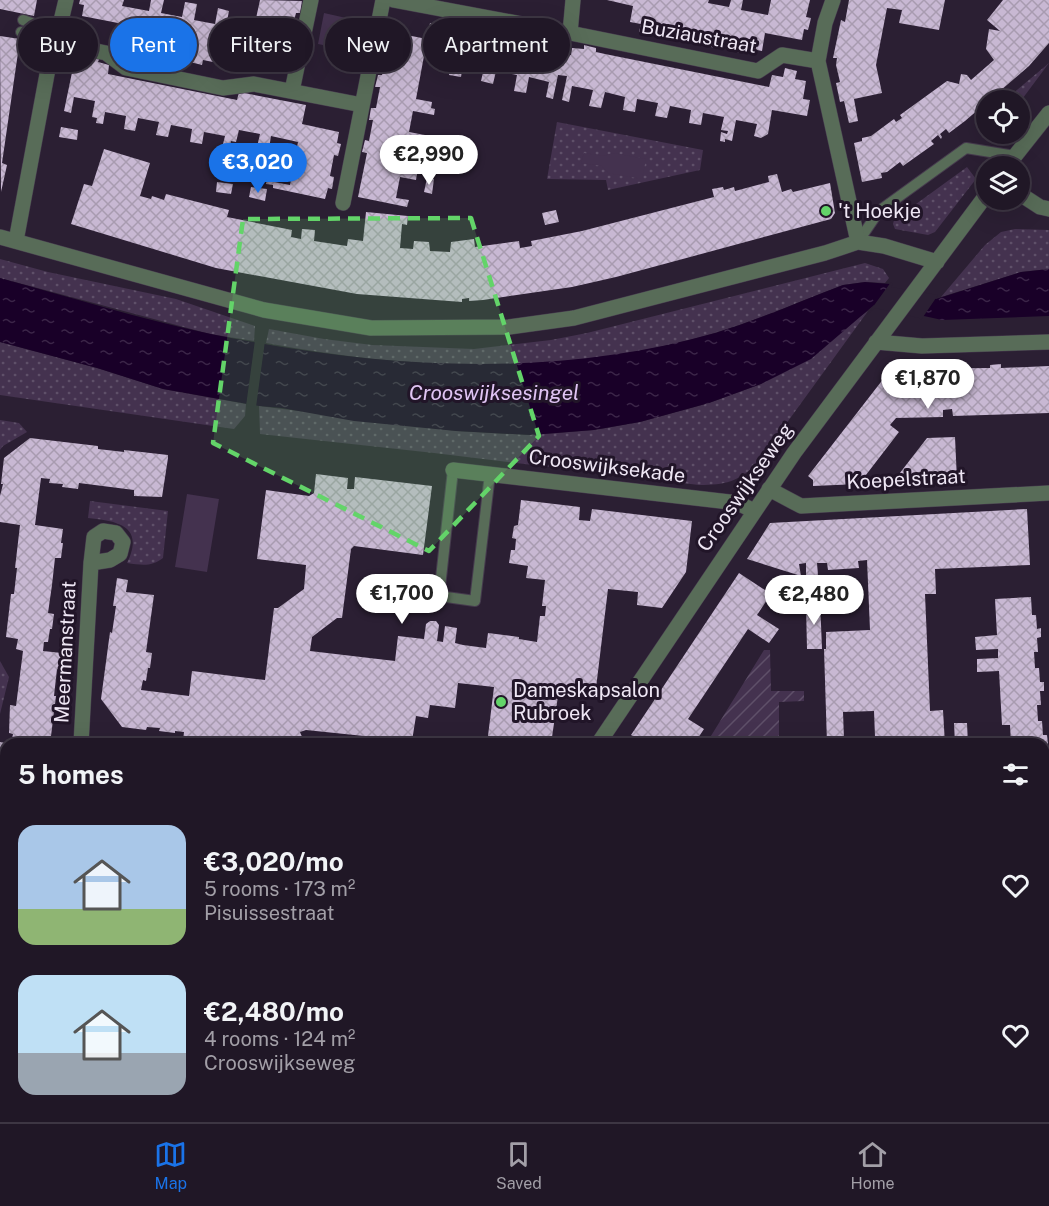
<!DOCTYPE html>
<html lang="en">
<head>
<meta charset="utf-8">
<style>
  body { margin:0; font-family:"Public Sans",sans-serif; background:#28202e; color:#f1f3f6; height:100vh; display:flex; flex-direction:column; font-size:22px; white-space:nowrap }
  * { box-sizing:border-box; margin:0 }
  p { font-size:20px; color:#a29fa7 }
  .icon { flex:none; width:33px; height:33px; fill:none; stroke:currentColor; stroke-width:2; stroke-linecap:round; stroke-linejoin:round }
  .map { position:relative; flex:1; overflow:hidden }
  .panel { position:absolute; left:0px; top:738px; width:1050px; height:384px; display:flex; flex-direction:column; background:#201726; border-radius:18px 18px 0 0; box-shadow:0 6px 24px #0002,0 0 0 2px #3d3643 }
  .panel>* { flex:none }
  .guide { position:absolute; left:18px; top:18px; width:600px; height:54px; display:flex; gap:12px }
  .tools { position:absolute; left:976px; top:90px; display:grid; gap:12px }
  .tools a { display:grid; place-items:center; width:54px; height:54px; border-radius:50%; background:#201726; box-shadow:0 6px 24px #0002,0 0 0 2px #3d3643; font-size:30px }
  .price { position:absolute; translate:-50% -51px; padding:0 14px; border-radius:21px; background:#fff; color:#222; font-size:20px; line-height:39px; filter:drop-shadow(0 2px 3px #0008) }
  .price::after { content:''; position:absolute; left:50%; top:36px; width:18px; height:14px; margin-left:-9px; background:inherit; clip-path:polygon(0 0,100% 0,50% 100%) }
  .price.active { background:#1a73e8; color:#fff }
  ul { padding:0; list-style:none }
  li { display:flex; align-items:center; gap:18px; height:150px; padding:0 18px }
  li span { display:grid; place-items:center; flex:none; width:168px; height:120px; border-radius:18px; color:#555 }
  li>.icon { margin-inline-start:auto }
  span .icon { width:72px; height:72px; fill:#fffc; stroke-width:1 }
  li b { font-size:26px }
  h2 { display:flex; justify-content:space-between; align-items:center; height:72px; padding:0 18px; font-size:26px }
  .chip { padding:0 21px; border-radius:27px; background:#201726; box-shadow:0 6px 24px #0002,0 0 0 2px #3d3643; font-size:21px; line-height:54px }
  .chip.active { background:#1a73e8; color:#fff }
  .dock { display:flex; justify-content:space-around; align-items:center; height:84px; border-top:2px solid #3d3643; background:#201726; font-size:16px; color:#a29fa7 }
  .dock a { display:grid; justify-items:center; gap:3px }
  .dock .active { color:#1a73e8 }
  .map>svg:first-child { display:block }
</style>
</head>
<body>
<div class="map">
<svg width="1049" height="1122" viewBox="0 0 1049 1122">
  <defs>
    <pattern id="grass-dots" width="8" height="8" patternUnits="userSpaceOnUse" patternTransform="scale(1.5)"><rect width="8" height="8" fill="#44324f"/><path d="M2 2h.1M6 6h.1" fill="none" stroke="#5f5069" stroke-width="1.8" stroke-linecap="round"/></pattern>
    <pattern id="garden-furrows" width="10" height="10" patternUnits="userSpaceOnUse" patternTransform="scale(1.5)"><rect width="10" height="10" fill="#44324f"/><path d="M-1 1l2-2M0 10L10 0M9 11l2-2" fill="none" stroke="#5f5069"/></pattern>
    <pattern id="water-ripples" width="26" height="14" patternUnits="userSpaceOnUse" patternTransform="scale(1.5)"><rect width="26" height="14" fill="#190028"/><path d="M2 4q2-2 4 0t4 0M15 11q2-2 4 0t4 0" fill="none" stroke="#3b2548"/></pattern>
    <pattern id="building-cross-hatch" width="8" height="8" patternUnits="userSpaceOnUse" patternTransform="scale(1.5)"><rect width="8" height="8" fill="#c8b8d3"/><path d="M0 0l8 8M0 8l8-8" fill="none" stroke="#a89bb0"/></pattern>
  </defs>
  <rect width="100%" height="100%" fill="#2b1f33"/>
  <path fill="#34243e" d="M505,1116H680L681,1122H484Z"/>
  <path fill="url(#grass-dots)" d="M1049,63L1020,102L1005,100Z
    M557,122L703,150L700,170L608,190L606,180L547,179Z
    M967,167L976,179L935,232L928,235L895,229L893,224L894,220Z
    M1015,229L1049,230V269L1021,272L941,297L985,245L1001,232Z
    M0,259L48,272L176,299L255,326L254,341L210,334L0,278Z
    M865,263L883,269L889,278L885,283L865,282L843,285C801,301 758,320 715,333C569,376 414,371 266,343L269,329L324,339L372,345L474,349L551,340L587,333Z
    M868,311L757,464C737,482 726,485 699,485L434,453L260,434L259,406L456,431L531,435L594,430L640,422L709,403L761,384Z
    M0,342L97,368L163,389L246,404L245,416L234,429L0,395Z
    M0,420L19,423L27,432L3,446L0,450Z
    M90,501L168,511L163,558C151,567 142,565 127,563C145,526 118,521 88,518Z
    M0,661L9,677L0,714Z
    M1045,930L1049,960V996L1044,997Z
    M42,1116H87L75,1122H31Z
    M748,1116H873L826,1122H740L739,1117Z"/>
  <path fill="#44324f" d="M324,13L364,22L358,52L318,44Z
    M584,153L603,156L613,153L646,159L642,179L608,173L602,166L581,163Z
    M187,494L219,499L207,572L175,567Z"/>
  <path fill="url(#garden-furrows)" d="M764,650H770L771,691H804V701L779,702V737L808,736L809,744H706Z"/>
  <path fill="url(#water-ripples)" d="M1049,269V316L942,320L874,305L811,359L761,384L709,403L640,422L594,430L531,435L456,431L354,421L282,408L259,406L163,389L97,368L0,342V278C70,297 140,319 211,334C377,368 550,380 715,333C758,320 801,301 843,285L865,282L890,284L887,289L936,299L1021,272Z"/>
  <path fill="#2b1f33" d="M891,282L893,284L891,287L938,295L921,320L919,318L875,308L867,315Z
    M255,340L265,341L256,407L246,406Z"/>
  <path fill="url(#building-cross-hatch)" fill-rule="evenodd" d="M0,0H37L34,16L0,9Z
    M80,0H124L122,6L149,11L151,0H164L161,13L182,17L185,2L197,4L194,20L215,24L218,8L229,11L226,26L253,32L260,0L302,1L300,13H296L291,33L296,34L293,46H289L287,57L250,49L247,69L235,67L234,71L222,69L223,64L203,60L202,65L190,62L191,57L170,53L169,58L157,56L158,51L137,47L136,51L124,49L125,44L114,42L118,23L82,16L84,5L79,4Z
    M607,0H709L708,3L729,7L731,0H743L741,10L768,15L771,0H810L806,17L811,18L808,30L804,29L802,40L765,33L762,51L752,49L753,46H751L749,54L737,52L739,44L737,43V47L720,43L721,40L718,39L717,48L705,46L706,37H704L703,40L687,37L688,34L686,33L684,41L672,39L673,30H671L670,33L655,30V27L653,26L651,35L639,32L641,24L630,22L633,6Z
    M849,0H945L939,30L899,23L902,10L887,8L876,65L882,93L854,99L858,121L849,123L844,101L840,102L836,83L840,82L836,65L837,58H833L841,20L845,22Z
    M1003,0H1049V43L1029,66L965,121L949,133L946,129L940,134L942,137L941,139L938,135L931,141L934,144L903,166L900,162L887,172L881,173L882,178L862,182L854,143L862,141V138L871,136L894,119L896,122L902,118L900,115L947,81L959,84L961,74L967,75L971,80L994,60L986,49L989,29L1000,31L987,20Z
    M442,22L531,39L541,41V37L553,39V43L564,46L562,54L571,55L572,48L584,49V45L596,48V52L605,54L769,87L772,75L783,77L785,68L797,71L795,79L806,81L803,99L810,100L807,116L772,110L768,134L761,138L754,136L757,124L736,120L732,141L725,139V142L720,141L721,132L727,134L728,131L721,130L724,117L703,113L701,125L689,123L691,110L670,106L667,118L655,116L658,103L637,99L635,112L623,110L625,97L605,92L601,108L589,106L593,90L572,86L569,102L562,100L567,76L558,75L553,99L546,97L549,82L529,77L526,93L514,91L517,75L496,71L493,84L481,81L484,68L463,64L461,77L449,75L451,62L424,56L416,99L432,102L431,108L435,109L434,115L413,111L409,132L425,135L423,148L407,144L403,165L418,168L416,180L400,177L396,198L409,200L407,207L358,197L367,153L362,152L365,140L369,141L373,120H369L371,108H376L380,87H375L378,75H382L386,55L382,54L384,42L389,43L391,32L427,39L430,23L441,26Z
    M0,36L20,39L2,163L7,165L1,192Z
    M87,56L99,59L98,62L109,65L108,74L237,100L239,92L306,105L302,124L339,132L337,143L341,144L338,156L334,155L330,176L334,177L332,189L328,188L325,199L273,188V185L266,184L268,174L275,176L274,182L290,185L298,142L271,136L269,149L257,147L260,134L239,130L236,142L231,141L229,150L222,148L225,136L204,132L202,144L190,142L192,129L171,125L168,137L156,135L159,122L138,118L135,131L124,129L126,116L105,112L103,124L96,123L97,118L92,117L95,101L74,97L71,113L64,111L75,58L86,60Z
    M61,127L78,130L77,140L59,137Z
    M104,149L150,163L140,196L151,199L152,196L164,200L166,194L229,210L227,217L292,230L291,237L301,239L302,229L315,230L314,241L347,246L348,239L363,241L366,212L408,216L407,225L402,224L400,248L413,249L414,241L429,242L430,251L450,252L451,242L474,239L475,247L519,241L520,248L532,246L531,241L582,231L714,197L712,189L723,187L724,190L734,187L735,191L769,182L768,176L777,174L782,192L791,189L793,192L830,183L835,213L831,219L616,277L572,287L483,300L469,301V298L462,299V302L357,294L216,268L71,224L84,184L92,186Z
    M244,150L253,151L251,162L243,160Z
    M427,178L434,179L432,194L424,192Z
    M217,182L233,184L231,194L216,192Z
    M251,187L267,189L265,201L249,197Z
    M556,210L559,222L545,225L542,213Z
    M1001,364V368L1049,366V413L953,416L952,409L943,410V417L896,418L890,425L899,432L859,484L813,486V480L808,476L891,369L990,368V365Z
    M955,437L957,480L896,483V478L927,438Z
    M30,438L98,446V449L124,452V450L168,455V458L162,497L134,496V490L79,483L78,489L62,487L63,484L49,483L50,479L41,478L35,525L63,529L61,543H63L61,558H55L52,585L48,613L54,614L52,629H50L48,642H44L43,651L62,653L59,670L57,669L54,696H56L50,744H11L13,734L9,733L10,705L16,706L23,651L16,649L18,639L6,637L11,594H14L17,568H15L20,525L0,522V496L3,484H1L4,458Z
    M316,474L348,478L347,489H354L355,477L432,486L423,555L354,546L351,549L342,618H337L312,637L310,651L395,661L398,636L424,639L426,624L430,621H436L439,625L437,641L443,642L445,626L457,628L455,643L463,645L486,648L488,633L519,637V639L537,642L540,616H545L546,606H542L545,580L526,578L528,566L509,563L511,550H515L516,539L512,538L514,526L518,525L521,500L580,507L579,520L590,521L592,509L692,521L686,572L662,608L637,605L638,592L608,589L596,688L577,685L575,698L558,696L551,744H487L494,687L458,683L455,708L430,705L428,718L416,716L412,741L306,730L300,732L305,744H217L183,740L184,732L175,731V733L159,731L160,728L147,727L146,730L122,727L101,699L110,632L112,633L116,606H113L117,578L128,580L126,592L154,595L146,652L152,653L150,668H148L146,681L143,680L141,690L189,696L192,671L265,680L274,608H278L304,589L306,565L257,559L266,490L309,496L314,493Z
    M1027,509L1030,565L935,569L936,594H925L930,711L943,710L945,744H827L824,649H826V632L870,630L867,560L858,561L859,568L828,570L827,563H817L818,575H806V563L799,564L801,576L747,559L770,523ZM874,711L875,737L844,739L843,712Z
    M739,573L771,594L757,615L779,629L769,643L748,629L688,719L704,729L694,744L689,740L686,744H637L640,740L631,735Z
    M1031,597L1032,615H1036L1037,629L1041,628V637L1037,638L1038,652H1034L1035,668H1039L1040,682H1044V691H1040L1041,705H1037L1038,721H1042L1043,735H1047L1048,744H1011L1010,725H1002L999,671L977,672V659L998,658V649L976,650L975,637L997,635L995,599Z
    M820,599L822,649H807L806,606H811V600Z
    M954,723H967L968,744H955Z
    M0,742L6,743V782L0,781Z
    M1049,853V893L1044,894V854Z
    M1049,1001V1052L1044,1053V1002Z
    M6,1009V1056L0,1059V1012Z
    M289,1116H341V1117L314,1122H291Z
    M505,1116H546V1117L528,1122H486Z
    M557,1116H632V1117L614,1122H538Z
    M1049,1116V1122H1015V1121Z"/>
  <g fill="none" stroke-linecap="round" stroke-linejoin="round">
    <g stroke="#463b4e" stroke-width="12">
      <path id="lane" d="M23,20L40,26L53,42
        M21,32L53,42
        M858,242L879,211L966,148L1015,156
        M453,470L439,596L475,601L490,474"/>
    </g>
    <g stroke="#463b4e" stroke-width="16">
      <path id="street" d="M393,0L570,33L758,71L782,55L818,61
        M833,0L825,23L818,61L858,242
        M570,33L573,0
        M53,42L106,53L126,68L223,88L254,84L362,105
        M292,91L311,0
        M1007,166L1049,113
        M1020,194L1040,207L1049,209
        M343,203L383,0
        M0,237L264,310L371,328L509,327L574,318L825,253L858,242L884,246L937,262
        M16,241L53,42L61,21L66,0
        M876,342L922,346L1049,342
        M453,470L738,503L754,511
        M769,489L801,506L1049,493
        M81,744L91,563L94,537L103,531L116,533L123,542L120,554L110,560L91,563
        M598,744L794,453L987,194
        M0,810L6,811
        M1044,817H1049
        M926,1116L930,1122"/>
    </g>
    <g stroke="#463b4e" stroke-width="16">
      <path id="secondary" d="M160,1116L162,1122
        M202,1116L204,1122
        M0,1122L12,1116
        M97,1122L110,1116"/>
    </g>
    <use href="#lane" stroke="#586c58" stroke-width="10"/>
    <use href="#street" stroke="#586c58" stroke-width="15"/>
    <use href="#secondary" stroke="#749574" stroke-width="15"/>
  </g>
  <path fill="#63d469" fill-opacity="0.2" stroke="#63d469" stroke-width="4.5" stroke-dasharray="12 8" stroke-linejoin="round" d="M471,218L539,436L429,551L213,443L243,219Z"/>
  <g fill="#63d469" stroke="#211528" stroke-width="2">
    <circle cx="826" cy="211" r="6"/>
    <circle cx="501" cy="702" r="6"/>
  </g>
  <g text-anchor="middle" stroke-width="6" stroke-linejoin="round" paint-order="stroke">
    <g font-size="20" fill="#eee6f4" stroke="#211528">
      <text transform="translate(699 36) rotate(10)" y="7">Buziaustraat</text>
      <text transform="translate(607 466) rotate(7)" y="7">Crooswijksekade</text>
      <text transform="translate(906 479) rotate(-3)" y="7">Koepelstraat</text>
      <text transform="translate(745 487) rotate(-55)" y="7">Crooswijkseweg</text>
      <text transform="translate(65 652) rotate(-87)" y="7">Meermanstraat</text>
    </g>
    <g font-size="20" fill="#eee6f4" stroke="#211528" text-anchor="start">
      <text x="838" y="218">'t Hoekje</text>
      <text x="513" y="697">Dameskapsalon<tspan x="513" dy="23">Rubroek</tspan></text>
    </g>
    <g font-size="21" font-style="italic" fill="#e0c4f4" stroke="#211528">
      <text x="494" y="400">Crooswijksesingel</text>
    </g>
  </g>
</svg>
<div class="tools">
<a><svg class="icon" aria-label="locate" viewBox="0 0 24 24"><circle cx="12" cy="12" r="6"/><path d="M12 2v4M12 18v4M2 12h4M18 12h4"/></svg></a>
<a><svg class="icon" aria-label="layers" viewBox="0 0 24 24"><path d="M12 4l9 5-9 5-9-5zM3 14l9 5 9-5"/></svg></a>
</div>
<b class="price" style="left:429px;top:186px">€2,990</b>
<b class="price active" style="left:258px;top:194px">€3,020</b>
<b class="price" style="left:928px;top:410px">€1,870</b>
<b class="price" style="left:402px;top:625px">€1,700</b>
<b class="price" style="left:814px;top:626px">€2,480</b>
<div class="guide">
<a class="chip">Buy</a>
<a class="chip active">Rent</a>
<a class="chip">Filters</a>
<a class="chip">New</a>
<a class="chip">Apartment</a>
</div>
<section class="panel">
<h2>5 homes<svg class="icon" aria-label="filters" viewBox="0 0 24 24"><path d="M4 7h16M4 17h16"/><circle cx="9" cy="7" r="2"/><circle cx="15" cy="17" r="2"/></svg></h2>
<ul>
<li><span style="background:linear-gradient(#a9c7e8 70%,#8fb573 0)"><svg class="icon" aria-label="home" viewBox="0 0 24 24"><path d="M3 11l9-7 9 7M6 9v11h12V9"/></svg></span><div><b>€3,020/mo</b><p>5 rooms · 173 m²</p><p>Pisuissestraat</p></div><svg class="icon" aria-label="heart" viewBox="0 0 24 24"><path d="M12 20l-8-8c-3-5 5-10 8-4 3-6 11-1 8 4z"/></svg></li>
<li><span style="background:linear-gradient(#bfe0f5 65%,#9aa5b1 0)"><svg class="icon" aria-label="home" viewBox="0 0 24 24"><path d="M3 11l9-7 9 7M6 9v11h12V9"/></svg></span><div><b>€2,480/mo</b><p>4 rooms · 124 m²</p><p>Crooswijkseweg</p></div><svg class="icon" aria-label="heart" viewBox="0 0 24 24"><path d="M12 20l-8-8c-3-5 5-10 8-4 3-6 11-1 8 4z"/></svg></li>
</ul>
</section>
</div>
<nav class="dock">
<a class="active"><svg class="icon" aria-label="map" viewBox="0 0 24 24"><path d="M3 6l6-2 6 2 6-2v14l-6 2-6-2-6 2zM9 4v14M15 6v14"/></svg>Map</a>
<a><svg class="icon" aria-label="saved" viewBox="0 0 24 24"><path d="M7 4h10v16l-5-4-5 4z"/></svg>Saved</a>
<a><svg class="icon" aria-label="home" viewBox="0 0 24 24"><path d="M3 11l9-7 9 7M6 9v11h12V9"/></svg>Home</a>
</nav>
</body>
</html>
